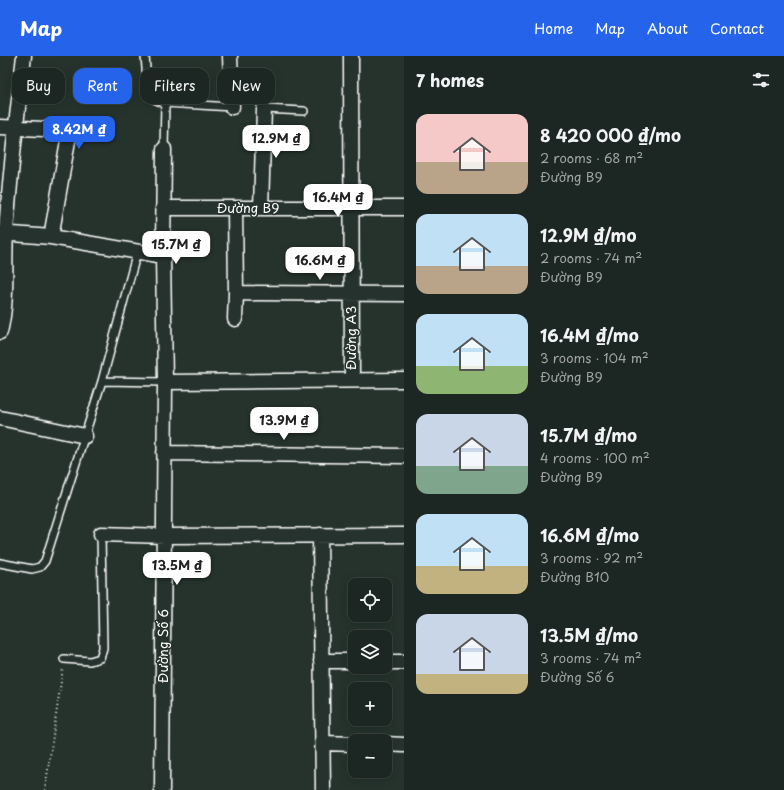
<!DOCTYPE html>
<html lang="en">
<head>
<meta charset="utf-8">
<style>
  body { margin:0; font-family:"Playpen Sans",sans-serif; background:#252e2a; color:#f1f3f6; height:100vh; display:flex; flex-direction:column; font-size:15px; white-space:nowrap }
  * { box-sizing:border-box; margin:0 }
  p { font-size:13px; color:#a0a5a5 }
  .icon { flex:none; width:22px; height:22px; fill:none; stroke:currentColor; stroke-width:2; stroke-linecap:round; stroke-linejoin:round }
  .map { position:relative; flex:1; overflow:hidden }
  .panel { display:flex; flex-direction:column; background:#1c2622; width:380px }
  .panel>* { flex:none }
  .banner { position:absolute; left:12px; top:12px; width:332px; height:36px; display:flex; gap:8px }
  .tools { position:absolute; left:348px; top:522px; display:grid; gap:8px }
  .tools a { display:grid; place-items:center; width:44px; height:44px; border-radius:8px; background:#1c2622; box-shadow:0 2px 10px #0003,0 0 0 1px #3a4340; font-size:20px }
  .price { position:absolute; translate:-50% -34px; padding:0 9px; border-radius:8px; background:#fff; color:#222; font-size:13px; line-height:26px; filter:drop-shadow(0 1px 2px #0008) }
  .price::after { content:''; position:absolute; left:50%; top:24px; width:12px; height:9px; margin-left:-6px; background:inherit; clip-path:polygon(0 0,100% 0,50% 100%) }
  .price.on { background:#2563eb; color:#fff }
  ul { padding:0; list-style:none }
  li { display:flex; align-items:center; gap:12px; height:100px; padding:0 12px }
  li span { display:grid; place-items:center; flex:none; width:112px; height:80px; border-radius:12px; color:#555 }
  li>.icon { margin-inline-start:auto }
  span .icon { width:48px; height:48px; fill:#fffc; stroke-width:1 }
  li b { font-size:17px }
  h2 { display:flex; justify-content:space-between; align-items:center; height:48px; padding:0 12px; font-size:17px }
  .chip { padding:0 14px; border-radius:12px; background:#1c2622; box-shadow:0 2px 10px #0003,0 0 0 1px #3a4340; font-size:14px; line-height:36px }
  .chip.on { background:#2563eb; color:#fff }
  header { display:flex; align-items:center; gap:24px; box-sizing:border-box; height:56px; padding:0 20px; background:#2563eb; color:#fff }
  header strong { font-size:19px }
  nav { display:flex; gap:22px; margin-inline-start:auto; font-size:14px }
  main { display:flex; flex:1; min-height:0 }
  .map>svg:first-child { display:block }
</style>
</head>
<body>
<header>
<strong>Map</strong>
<nav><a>Home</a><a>Map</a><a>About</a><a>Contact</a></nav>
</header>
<main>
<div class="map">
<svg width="404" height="734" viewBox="0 0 404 734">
  <rect width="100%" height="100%" fill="#26332d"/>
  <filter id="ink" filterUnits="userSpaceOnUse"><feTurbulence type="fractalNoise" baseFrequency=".025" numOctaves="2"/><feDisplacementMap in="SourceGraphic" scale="8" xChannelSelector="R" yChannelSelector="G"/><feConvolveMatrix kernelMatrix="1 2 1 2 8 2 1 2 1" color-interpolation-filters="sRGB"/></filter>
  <g filter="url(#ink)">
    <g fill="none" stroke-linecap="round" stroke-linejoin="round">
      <g stroke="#fff" stroke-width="10">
        <path id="lane" d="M145,0L148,37C153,44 158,45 165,47L164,93
          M165,47L232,51
          M264,53L304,55
          M102,325L165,326
          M0,507L32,513L40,511L45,505L102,325L137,196
          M64,603L90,605L100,602L103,592L101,478"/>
      </g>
      <g stroke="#fff" stroke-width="17">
        <path id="street" d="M230,0L232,51
          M351,0L352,324
          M0,71L65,74L69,79L51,181
          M163,152H404
          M235,152L236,237L235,263
          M261,152L264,53
          M0,177L51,181L163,200
          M236,237L404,238
          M0,276C8,243 4,210 6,176C10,117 17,59 24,0
          M165,326L404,324
          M0,362L85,380
          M164,397L404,400
          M101,478L164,480L404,479
          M320,479L323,734
          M321,605H355
          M385,606H404
          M323,687L355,688
          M385,688L404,689
          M162,734L165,326L163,200L164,93"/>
      </g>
      <path stroke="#fff" stroke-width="2" stroke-dasharray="1 3" stroke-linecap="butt" d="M45,734L63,612"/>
      <use href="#lane" stroke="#26332d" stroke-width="7"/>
      <use href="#street" stroke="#26332d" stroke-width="14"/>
    </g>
  </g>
  <g text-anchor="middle" stroke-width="3" stroke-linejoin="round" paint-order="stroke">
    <g font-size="13" fill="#fff" stroke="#26332d">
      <text x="248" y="157">Đường B9</text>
      <text transform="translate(351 282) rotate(-90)" y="5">Đường A3</text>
      <text transform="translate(163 590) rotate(-90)" y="5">Đường Số 6</text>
    </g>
  </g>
</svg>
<div class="tools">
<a><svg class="icon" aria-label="locate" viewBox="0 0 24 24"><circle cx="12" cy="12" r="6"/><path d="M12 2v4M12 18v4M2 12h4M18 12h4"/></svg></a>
<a><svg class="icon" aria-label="layers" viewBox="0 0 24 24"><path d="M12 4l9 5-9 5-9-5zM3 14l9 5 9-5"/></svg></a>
<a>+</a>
<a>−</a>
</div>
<b class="price on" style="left:79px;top:94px">8.42M ₫</b>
<b class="price" style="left:276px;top:103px">12.9M ₫</b>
<b class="price" style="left:338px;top:162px">16.4M ₫</b>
<b class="price" style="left:176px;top:209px">15.7M ₫</b>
<b class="price" style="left:320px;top:225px">16.6M ₫</b>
<b class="price" style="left:284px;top:385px">13.9M ₫</b>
<b class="price" style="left:177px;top:530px">13.5M ₫</b>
<div class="banner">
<a class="chip">Buy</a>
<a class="chip on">Rent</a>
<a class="chip">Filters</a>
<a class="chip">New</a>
</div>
</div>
<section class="panel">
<h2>7 homes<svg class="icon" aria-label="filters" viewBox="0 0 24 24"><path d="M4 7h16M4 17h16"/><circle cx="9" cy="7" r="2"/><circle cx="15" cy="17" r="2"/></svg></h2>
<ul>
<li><span style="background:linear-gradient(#f6c9c9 60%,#b9a48a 0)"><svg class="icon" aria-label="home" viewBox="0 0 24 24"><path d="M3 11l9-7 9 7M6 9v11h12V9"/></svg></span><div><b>8 420 000 ₫/mo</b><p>2 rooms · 68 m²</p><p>Đường B9</p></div></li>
<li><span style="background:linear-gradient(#bfe0f5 65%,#b9a48a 0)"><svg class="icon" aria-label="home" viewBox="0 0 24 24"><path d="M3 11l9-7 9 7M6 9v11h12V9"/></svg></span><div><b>12.9M ₫/mo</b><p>2 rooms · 74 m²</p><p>Đường B9</p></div></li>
<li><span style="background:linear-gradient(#bfe0f5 65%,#8fb573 0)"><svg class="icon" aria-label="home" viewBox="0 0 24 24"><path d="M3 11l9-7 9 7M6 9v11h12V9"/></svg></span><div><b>16.4M ₫/mo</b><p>3 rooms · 104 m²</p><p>Đường B9</p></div></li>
<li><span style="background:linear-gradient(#c9d6e8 65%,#7fa58c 0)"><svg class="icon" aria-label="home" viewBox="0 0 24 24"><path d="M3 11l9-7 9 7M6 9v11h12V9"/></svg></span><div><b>15.7M ₫/mo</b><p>4 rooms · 100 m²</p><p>Đường B9</p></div></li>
<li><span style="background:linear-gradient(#bfe0f5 65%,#c2b280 0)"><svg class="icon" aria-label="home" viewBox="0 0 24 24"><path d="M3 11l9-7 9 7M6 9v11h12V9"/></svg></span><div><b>16.6M ₫/mo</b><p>3 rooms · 92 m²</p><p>Đường B10</p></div></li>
<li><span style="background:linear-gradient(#c9d6e8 75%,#c2b280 0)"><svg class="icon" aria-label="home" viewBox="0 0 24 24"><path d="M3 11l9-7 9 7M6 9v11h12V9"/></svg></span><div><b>13.5M ₫/mo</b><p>3 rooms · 74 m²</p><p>Đường Số 6</p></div></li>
</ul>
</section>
</main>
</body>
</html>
